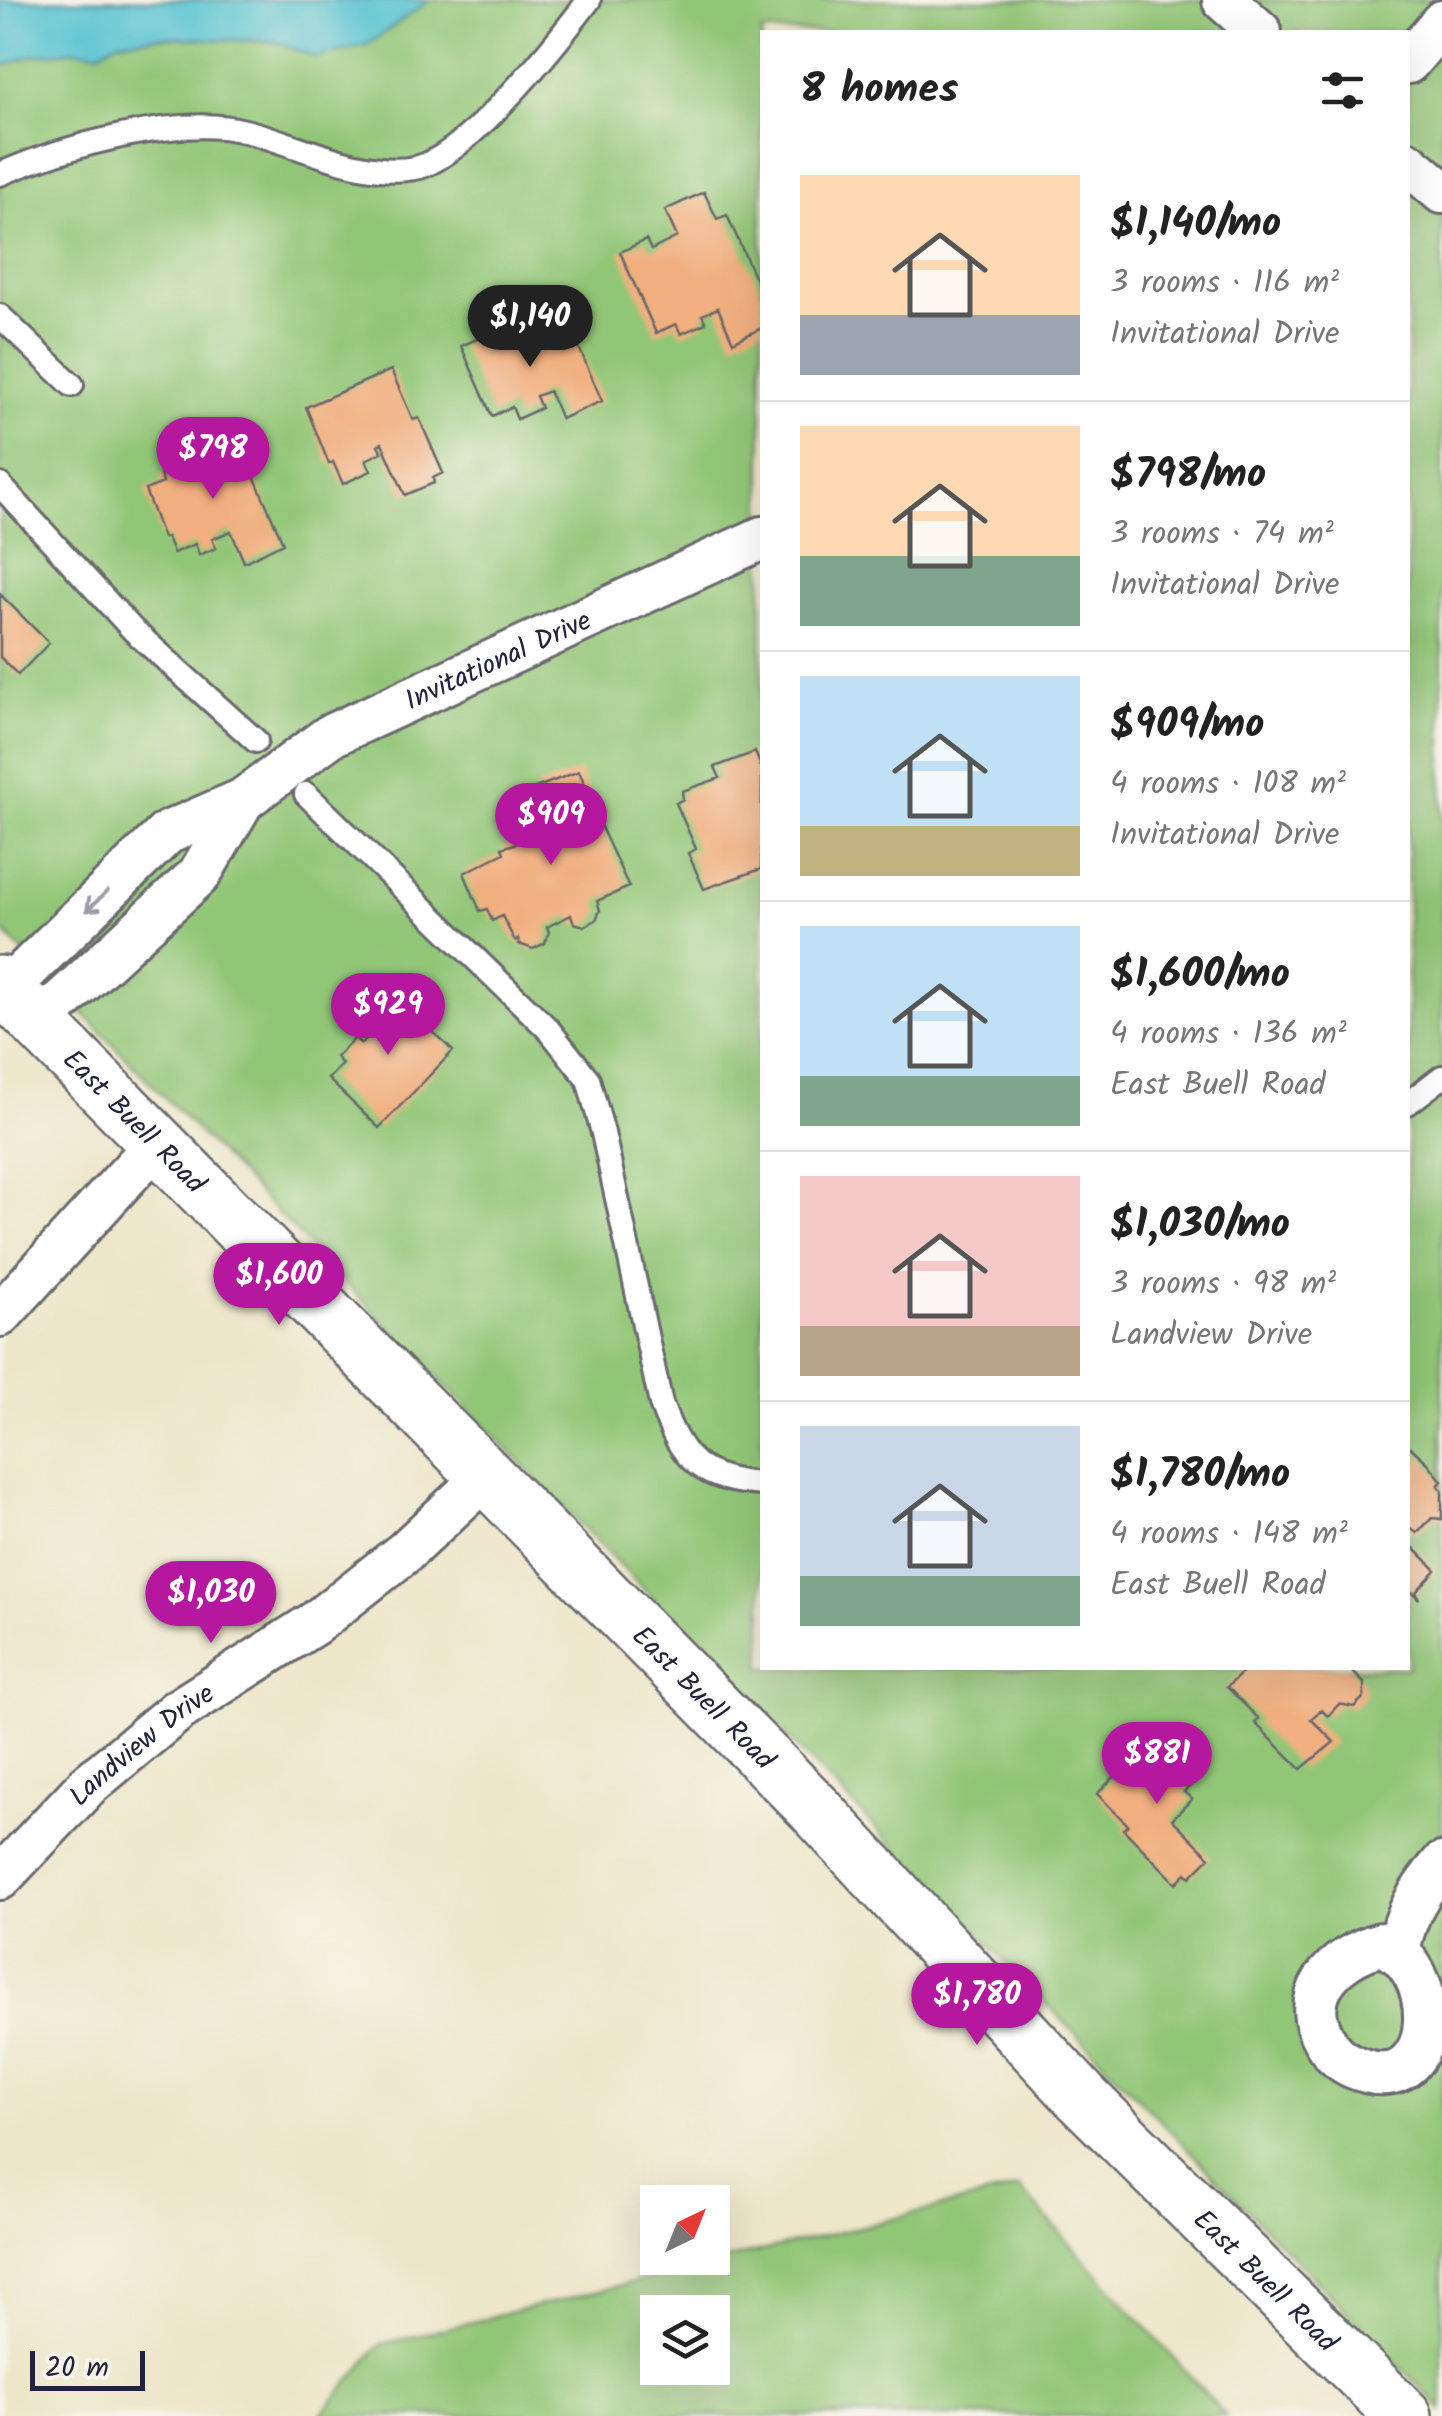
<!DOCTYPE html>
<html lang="en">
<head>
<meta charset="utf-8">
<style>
  body { margin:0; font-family:Kalam,sans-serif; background:#f6f6f6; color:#222; height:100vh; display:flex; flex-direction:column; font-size:38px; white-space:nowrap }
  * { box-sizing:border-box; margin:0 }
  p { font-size:32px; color:#767676 }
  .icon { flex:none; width:55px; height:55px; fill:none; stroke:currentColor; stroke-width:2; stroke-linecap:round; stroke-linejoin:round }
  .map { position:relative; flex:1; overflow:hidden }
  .panel { position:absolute; left:760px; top:30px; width:650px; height:1640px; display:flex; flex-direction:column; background:#fff; border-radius:0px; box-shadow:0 10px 40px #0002 }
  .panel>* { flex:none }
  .needle { width:65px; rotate:43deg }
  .buttons { position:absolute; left:640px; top:2185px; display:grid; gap:20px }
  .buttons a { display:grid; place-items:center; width:90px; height:90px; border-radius:0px; background:#fff; box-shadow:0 10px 40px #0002; font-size:50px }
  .scale { position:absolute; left:30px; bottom:25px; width:115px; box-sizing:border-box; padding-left:10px; border:5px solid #22223b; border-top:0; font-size:28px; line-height:35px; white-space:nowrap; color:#22223b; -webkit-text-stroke:8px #f7f3e8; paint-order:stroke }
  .price { position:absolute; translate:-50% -85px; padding:0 22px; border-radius:35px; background:#b5179e; color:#fff; font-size:32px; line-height:65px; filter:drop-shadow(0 2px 5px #0008) }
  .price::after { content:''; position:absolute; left:50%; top:60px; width:30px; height:22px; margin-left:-15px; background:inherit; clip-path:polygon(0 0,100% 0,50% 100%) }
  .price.on { background:#222; color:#fff }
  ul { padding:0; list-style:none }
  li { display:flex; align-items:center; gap:30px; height:250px; padding:0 40px }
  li+li { border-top:2px solid #e0e0e0 }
  li span { display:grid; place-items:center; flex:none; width:280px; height:200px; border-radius:0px; color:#555 }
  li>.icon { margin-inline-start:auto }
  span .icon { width:120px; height:120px; fill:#fffc; stroke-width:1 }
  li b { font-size:42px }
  h2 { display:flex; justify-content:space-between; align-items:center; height:120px; padding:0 40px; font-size:42px }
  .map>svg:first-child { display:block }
</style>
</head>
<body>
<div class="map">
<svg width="1442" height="2416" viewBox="0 0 1442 2416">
  <rect width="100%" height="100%" fill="#f7f3e8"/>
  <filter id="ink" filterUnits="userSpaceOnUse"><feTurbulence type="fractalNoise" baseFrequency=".01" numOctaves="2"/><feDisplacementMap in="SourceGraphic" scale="20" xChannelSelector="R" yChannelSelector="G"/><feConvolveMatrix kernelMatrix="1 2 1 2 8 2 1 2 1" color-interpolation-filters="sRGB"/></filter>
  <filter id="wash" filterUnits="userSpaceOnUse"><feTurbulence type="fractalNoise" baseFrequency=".0048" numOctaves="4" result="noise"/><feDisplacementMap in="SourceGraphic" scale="40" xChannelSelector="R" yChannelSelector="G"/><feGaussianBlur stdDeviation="2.25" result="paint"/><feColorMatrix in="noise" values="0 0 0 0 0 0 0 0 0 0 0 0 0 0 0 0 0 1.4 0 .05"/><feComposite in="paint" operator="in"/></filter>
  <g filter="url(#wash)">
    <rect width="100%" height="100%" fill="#ede6c9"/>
    <path fill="#92c677" stroke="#5a7459" stroke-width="2.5" fill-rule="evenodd" d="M0,0H1442V2410L0,928ZM762,32H1408V1668H762Z
      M1020,2188L1226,2416H320L381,2344ZM658,2312H712V2368H658Z"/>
    <path fill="#57c3d1" stroke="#3c7286" stroke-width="2.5" d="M0,0H430L369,44L316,58L277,42L159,37L118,41L99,52L75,50L31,56L0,67Z"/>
    <g id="blocks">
      <path fill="#f1af7f" d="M704,192L717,219L727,215L762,294V328L733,342L718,308L702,315L706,323L681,334L676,324L656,333L620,252L646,240L651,250L677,237L665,210Z
        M548,313L564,352L578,345L602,401L561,419L549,391L536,396L541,408L517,419L512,407L492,416L461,346L506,326L508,331Z
        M391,370L413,420L419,418L443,473L433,478L434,483L405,495L382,443L378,445L382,452L366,460L371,471L343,484L333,462L329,464L306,407Z
        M217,432L227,454L242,448L283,543L244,562L231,531L212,539L216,548L199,555L195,544L173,553L167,537L163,538L145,490L163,483L160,475L191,462L184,446Z
        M0,594L49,643L18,675L0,657Z
        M755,752L762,769L761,869L704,889L688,853L696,849L676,803L683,799L682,791L720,778L715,767Z
        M579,771L589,794L586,795L629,887L597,901L600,910L596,920L584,926L574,923L571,915L547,927L549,932L545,943L533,949L519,944L518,939L515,941L502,916L492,921L487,909L480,911L464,873L504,853L502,848L541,835L532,812L543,807L535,788Z
        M384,985L453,1051L379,1128L328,1079L342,1064L336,1057L355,1038L361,1044L372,1033L353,1016Z
        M1408,1445L1428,1463L1442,1481L1438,1486L1442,1490V1519L1432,1518L1417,1533L1412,1529L1408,1533Z
        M1408,1542L1436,1570L1416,1592L1419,1599L1412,1592L1408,1596Z
        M1247,1668H1349L1364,1683V1697L1354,1707L1339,1704L1328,1716L1321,1710L1311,1719L1334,1742L1301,1769L1255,1723L1259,1719L1227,1687Z
        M1157,1734L1200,1776L1184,1792L1192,1799L1172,1819L1210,1857L1190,1877L1186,1873L1176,1883L1123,1829L1128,1825L1097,1794Z"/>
    </g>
  </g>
  <g filter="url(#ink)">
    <use href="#blocks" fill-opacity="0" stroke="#69676d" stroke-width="2.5"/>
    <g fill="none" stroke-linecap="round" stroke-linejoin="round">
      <g stroke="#69676d" stroke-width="28">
        <path id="lane" d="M0,174C63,147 178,114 245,131C296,143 361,178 415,168C466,158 558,41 589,0
          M0,316L72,385
          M0,485L133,630L256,741
          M306,794L549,1030L588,1079L603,1133L661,1404C682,1461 701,1480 762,1484
          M1408,1103L1442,1077"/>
      </g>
      <g stroke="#69676d" stroke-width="48">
        <g id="street">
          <path d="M1224,0L1260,32"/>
          <path d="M1408,62L1442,22"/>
          <path d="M1408,163L1442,192"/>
          <path id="s1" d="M6,990L167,833L243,800L330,736L762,538"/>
          <path d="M38,1023L199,875L243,800"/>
          <path d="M0,1315L158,1142"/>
          <path id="s2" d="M0,1878L88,1785L177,1711L315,1623L405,1552L485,1477"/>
          <path d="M1381,1944C1442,1964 1442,2092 1366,2071C1350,2067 1338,2060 1328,2046C1294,1997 1333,1957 1381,1944Z"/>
          <path d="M1399,1948C1405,1914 1420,1890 1442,1864"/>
        </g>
      </g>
      <g stroke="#69676d" stroke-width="60">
        <g id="secondary">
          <path id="s3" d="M0,984L814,1808L1081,2097L1404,2416"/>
        </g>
      </g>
      <use href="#lane" stroke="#fff" stroke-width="22"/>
      <use href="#street" stroke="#fff" stroke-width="42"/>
      <use href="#secondary" stroke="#fff" stroke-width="55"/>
    </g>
    <defs><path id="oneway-shaft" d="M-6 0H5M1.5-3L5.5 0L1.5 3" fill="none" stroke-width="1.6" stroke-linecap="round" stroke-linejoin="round" transform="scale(2.5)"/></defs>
    <use stroke="#9c9ca7" href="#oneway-shaft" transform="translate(97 901) rotate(136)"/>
  </g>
  <g text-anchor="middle" stroke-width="8" stroke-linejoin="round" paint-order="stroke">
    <g font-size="28" fill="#22223b" stroke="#f7f3e8">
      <text dy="10" stroke="none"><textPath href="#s1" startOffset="600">Invitational Drive</textPath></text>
      <text dy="10" stroke="none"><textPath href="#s3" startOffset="192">East Buell Road</textPath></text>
      <text dy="10" stroke="none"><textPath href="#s3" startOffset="1002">East Buell Road</textPath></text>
      <text dy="10" stroke="none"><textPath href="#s2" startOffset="195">Landview Drive</textPath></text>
      <text dy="10" stroke="none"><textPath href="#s3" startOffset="1812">East Buell Road</textPath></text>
    </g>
  </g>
</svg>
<div class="buttons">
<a><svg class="needle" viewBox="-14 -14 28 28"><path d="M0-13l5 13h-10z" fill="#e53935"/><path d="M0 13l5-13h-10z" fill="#767676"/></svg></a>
<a><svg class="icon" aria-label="layers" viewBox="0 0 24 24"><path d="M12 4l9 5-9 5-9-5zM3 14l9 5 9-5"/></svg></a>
</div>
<div class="scale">20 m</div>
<b class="price on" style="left:530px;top:370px">$1,140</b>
<b class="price" style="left:213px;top:502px">$798</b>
<b class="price" style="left:551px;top:868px">$909</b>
<b class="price" style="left:388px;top:1058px">$929</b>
<b class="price" style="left:279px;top:1328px">$1,600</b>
<b class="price" style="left:211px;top:1646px">$1,030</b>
<b class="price" style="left:1157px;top:1807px">$881</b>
<b class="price" style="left:977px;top:2048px">$1,780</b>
<section class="panel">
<h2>8 homes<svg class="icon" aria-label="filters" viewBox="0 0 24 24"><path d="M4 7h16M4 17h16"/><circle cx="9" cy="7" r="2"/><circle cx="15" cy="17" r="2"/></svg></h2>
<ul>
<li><span style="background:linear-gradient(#ffd9b3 70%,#9aa5b1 0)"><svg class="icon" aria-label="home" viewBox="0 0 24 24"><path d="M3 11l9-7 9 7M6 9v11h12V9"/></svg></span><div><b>$1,140/mo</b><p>3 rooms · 116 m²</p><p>Invitational Drive</p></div></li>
<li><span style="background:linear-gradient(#ffd9b3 65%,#7fa58c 0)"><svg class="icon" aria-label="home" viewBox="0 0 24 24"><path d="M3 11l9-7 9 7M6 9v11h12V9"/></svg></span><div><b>$798/mo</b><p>3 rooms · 74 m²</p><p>Invitational Drive</p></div></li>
<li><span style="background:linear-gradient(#bfe0f5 75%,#c2b280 0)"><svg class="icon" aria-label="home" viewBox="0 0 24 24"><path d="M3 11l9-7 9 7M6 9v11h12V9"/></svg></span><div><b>$909/mo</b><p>4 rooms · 108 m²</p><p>Invitational Drive</p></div></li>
<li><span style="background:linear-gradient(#bfe0f5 75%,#7fa58c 0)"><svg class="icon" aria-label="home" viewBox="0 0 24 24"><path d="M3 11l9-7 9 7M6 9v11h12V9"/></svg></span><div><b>$1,600/mo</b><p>4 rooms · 136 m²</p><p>East Buell Road</p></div></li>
<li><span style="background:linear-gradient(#f6c9c9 75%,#b9a48a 0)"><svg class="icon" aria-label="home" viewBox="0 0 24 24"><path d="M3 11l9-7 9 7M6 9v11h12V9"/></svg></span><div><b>$1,030/mo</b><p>3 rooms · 98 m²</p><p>Landview Drive</p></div></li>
<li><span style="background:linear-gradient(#c9d6e8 75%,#7fa58c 0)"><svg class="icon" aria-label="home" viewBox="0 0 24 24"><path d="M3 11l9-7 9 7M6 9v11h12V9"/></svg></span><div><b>$1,780/mo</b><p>4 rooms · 148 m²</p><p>East Buell Road</p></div></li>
</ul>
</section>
</div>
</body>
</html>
